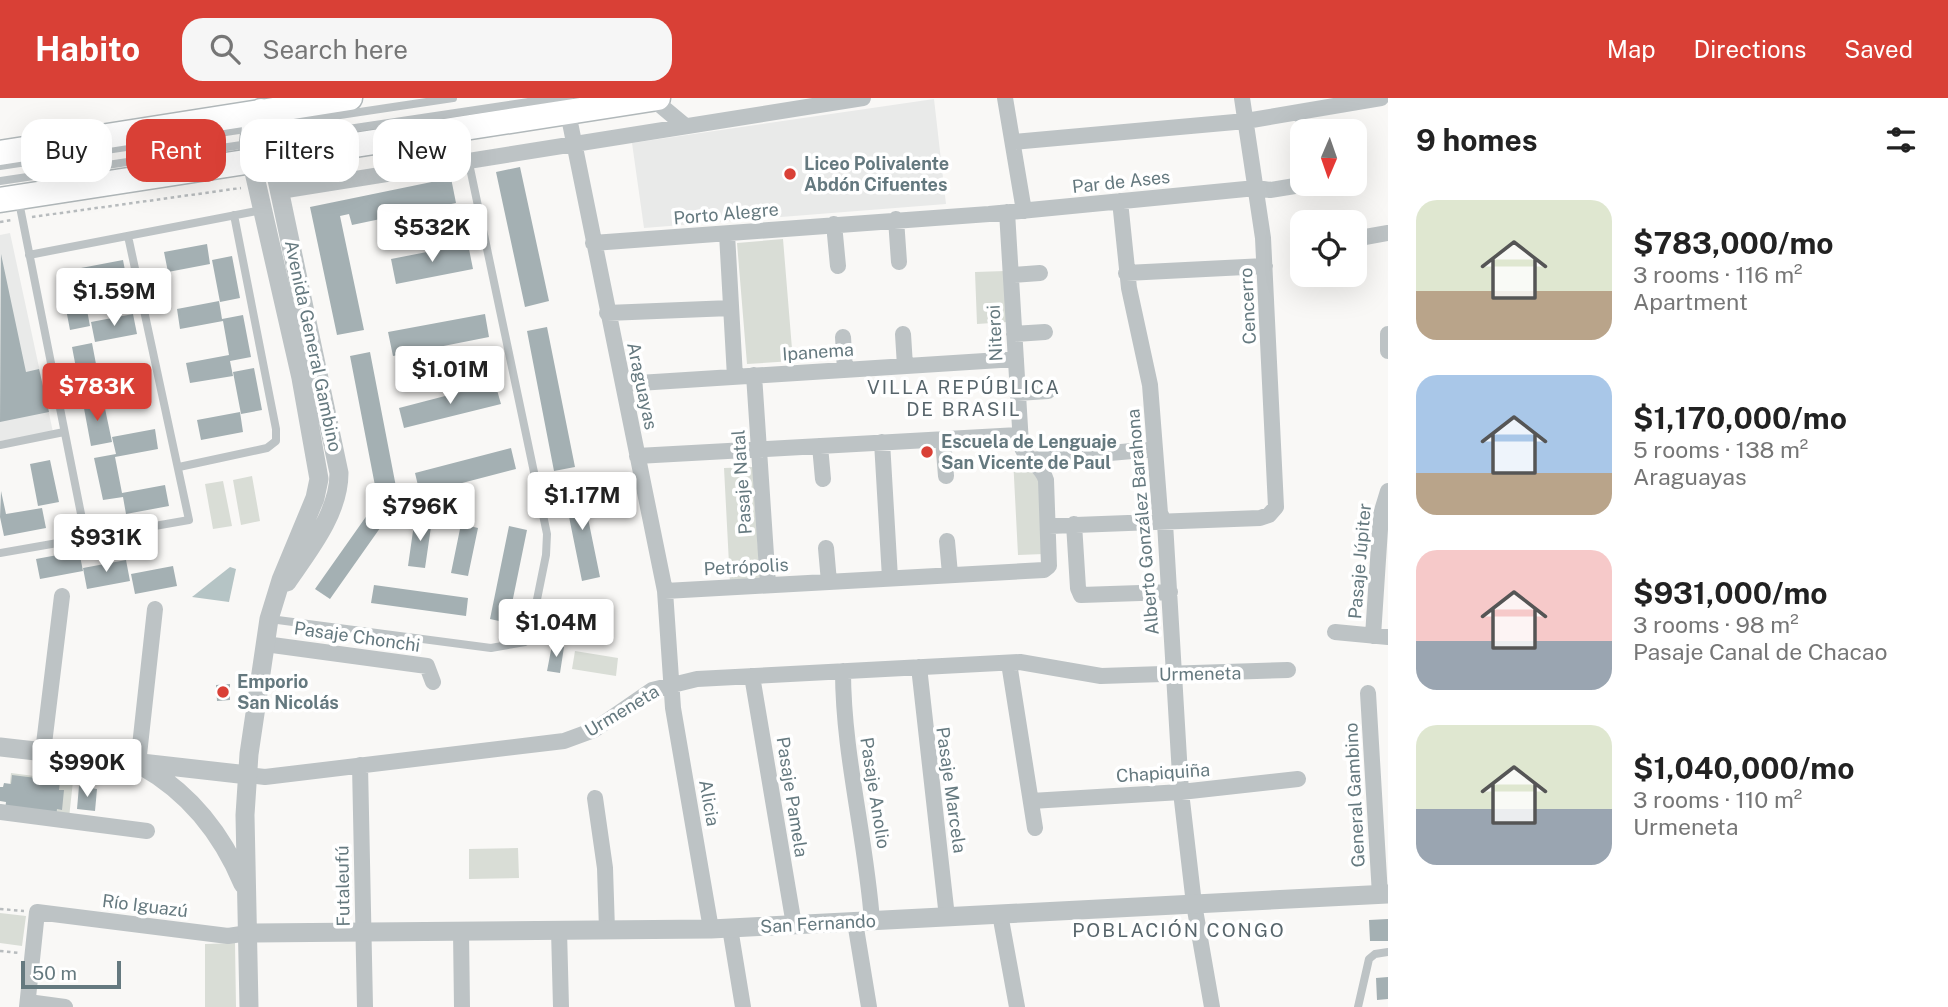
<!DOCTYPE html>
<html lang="en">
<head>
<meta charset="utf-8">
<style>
  body { margin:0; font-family:"Public Sans",sans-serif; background:#f6f6f6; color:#222; height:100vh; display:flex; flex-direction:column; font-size:26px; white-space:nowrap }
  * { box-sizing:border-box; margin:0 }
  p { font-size:23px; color:#767676 }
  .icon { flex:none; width:38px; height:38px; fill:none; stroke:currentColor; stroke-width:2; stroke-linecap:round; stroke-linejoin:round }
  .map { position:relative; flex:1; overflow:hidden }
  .details { display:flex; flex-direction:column; background:#fff; width:560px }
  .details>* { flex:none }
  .hud { position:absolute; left:21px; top:21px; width:665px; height:63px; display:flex; gap:14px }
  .needle { width:46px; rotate:182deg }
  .tools { position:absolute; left:1290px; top:21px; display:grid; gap:14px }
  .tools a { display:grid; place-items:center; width:77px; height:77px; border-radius:14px; background:#fff; box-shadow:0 7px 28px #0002; font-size:35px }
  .scale { position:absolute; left:21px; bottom:18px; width:100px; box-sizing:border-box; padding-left:7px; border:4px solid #65797f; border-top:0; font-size:19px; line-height:24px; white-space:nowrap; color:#65797f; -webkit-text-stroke:5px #fff; paint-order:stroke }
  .price { position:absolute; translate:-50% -60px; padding:0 16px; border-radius:7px; background:#fff; color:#222; font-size:23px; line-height:46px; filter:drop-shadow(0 2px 4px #0008) }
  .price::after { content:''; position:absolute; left:50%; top:42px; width:21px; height:16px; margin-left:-10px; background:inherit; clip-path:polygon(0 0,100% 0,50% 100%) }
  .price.on { background:#d94036; color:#fff }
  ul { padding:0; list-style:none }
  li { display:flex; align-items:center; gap:21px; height:175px; padding:0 28px }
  li span { display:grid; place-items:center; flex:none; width:196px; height:140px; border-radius:21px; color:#555 }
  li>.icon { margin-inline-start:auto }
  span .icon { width:84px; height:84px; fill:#fffc; stroke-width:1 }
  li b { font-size:30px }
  h2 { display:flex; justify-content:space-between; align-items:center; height:84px; padding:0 28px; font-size:30px }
  .tag { padding:0 24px; border-radius:21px; background:#fff; box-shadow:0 7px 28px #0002; font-size:24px; line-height:63px }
  .tag.on { background:#d94036; color:#fff }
  header { display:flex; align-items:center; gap:42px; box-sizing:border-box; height:98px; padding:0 35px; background:#d94036; color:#fff }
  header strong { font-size:33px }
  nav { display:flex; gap:38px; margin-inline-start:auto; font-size:24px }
  .search { width:490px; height:63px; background:#f6f6f6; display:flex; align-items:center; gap:18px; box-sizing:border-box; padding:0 24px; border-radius:21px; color:#767676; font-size:26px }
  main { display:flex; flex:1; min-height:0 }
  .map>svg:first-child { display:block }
</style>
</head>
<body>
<header>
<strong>Habito</strong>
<div class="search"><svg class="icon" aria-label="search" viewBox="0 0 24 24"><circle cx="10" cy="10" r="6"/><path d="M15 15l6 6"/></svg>Search here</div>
<nav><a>Map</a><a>Directions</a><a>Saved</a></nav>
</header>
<main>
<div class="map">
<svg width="1388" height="909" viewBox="0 0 1388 909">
  <rect width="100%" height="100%" fill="#f9f8f6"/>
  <path fill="#e9eae9" d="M934,1L946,106L644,130L632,45Z
    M10,135L53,334L0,343V137Z"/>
  <path fill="#d9ddd6" d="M783,141L793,263L747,266L737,145Z
    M1005,173L1007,224L977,226L975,174Z
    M1039,359L1044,456L1018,457L1013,360Z
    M753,369L760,483L730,485L724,370Z
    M252,378L260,423L241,427L233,382Z
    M223,383L232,428L213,431L205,386Z
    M575,553L618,560L616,578L572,571Z
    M11,675L73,683L69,720L7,713Z
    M518,750L519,780L469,781V751Z
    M0,815L26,818L22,848L0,845Z
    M235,845L236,909H205V846Z"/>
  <path fill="#b5c4c5" d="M230,469L236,471L229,504L192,499Z"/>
  <path fill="#a4b0b3" d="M520,69L549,203L525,209L496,74Z
    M451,80L456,105L352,127L349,116L340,118L364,232L337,237L310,109Z
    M207,146L210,166L168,174L164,154Z
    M468,146L473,171L396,186L391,161Z
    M1,156L26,274L39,271L49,314L0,324Z
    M232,158L240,200L220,204L212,162Z
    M123,162L127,183L85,190L81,170Z
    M82,186L90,228L70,232L62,190Z
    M219,203L222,221L243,217L251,259L230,263L233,278L190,285L186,265L229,257L223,223L180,231L177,211Z
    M133,216L137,236L95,244L91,224Z
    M485,216L489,239L393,258L388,234Z
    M547,229L575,369L554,373L527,233Z
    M92,245L100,287L80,291L72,249Z
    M370,254L397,394L377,398L350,258Z
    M254,270L262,312L241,316L233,274Z
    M144,275L148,295L105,303L101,282Z
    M495,285L501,306L404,330L399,310Z
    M103,301L112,344L91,348L83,305Z
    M240,314L243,334L201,342L197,322Z
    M155,331L158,351L115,359L122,395L165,387L169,408L126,416L123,399L103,402L94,360L116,356L112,339Z
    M511,350L516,371L420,396L415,375Z
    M50,362L59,404L38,408L30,366Z
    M581,386L600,479L582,483L563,389Z
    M1,393L6,416L42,410L46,430L4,438L0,419Z
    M370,413L385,423L330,501L315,491Z
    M415,419L432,422L425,470L408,468Z
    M461,426L478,430L468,478L451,475Z
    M509,428L527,432L508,525L490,521Z
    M79,453L83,473L40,481L36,461Z
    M126,462L130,483L87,491L83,470Z
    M173,468L177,488L135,496L131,476Z
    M374,487L468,500L466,518L371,505Z
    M552,547L564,549L560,575L547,573Z
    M230,586V602L217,603L216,587Z
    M12,677L60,683L59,692H64L62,712L57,711L56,719L5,713L6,704L0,703V689H3L4,685L11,686Z
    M79,688L97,691L95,713L77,711Z
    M1388,821V843H1370L1369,822Z
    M1388,879V901L1377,902L1376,880Z"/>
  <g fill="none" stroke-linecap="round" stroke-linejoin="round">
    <g stroke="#b1b8ba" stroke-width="27">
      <path id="primary" d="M0,55L350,0
        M251,61L254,29L261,13
        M0,102L658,0"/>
    </g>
    <path stroke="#b8bcbe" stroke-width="2.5" stroke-dasharray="3.5 3.5" stroke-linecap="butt" d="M32,119L241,90
      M0,124L12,122
      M0,811L24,813
      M0,853L19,855"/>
    <path stroke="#bdc3c5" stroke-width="8" d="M0,68L453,0
      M0,83L555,0
      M19,104L86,441
      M29,157L262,112
      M0,347L64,334
      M179,369L267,350L276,343V331L234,117
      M0,455L189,422L128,138
      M270,521L491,550L525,544L530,536L546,457L547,436L462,32
      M1358,909L1369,861L1375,856L1388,854"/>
    <path stroke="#bdc3c5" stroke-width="16" d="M565,0L665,493L673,610L711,831
      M1005,0L1024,113
      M653,1L684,27
      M1302,14L1305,33
      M1013,44L1246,23L1381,0
      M280,93L863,0
      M1120,103L1129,190L1150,287L1160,415L1165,425L1181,694L1194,806L1212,909
      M896,121L899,164
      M834,126L838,168
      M727,136L735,279
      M1354,141L1388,135
      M593,145L989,116L1256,90L1270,92L1307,86
      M1126,175L1265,168
      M1011,177L1040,175
      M607,215L731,210
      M903,236L905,268
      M1014,236L1045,234
      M1388,236V253
      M843,239L845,272
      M754,277L768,487
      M623,286L1016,261
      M1017,295L1048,293
      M943,341L946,378
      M882,344L890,480
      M820,348L823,381
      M637,358L1020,337
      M1030,362L1155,351
      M1074,426L1078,490L1081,497L1170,494
      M1049,428L1260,420L1269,417L1276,409L1263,140L1242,0
      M947,443L950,476
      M826,450L829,484
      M665,493L1044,472L1049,468L1046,382C1042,366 1024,362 1021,346L1007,114
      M1335,534L1388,539
      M1373,538L1381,416L1388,393
      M265,546L427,568L433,584
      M1009,565L1035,730
      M919,569L947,819
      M843,573C843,657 866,739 872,823
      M752,578L794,827
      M1368,595L1380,797
      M43,654L62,498
      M138,666L155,511
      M360,667L365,909
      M248,677L265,679L564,643L594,632L652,592L697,581L1020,564L1101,578L1288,572
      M595,700L605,770L607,832
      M1031,703L1181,694L1298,681
      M0,714L147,733
      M1000,816L1017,909
      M855,824L869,909
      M730,830L743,909
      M559,832L561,909
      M461,833L462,909
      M28,904L65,909
      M27,909L37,814L228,838L248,835"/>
    <path stroke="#bdc3c5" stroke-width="19" d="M272,58L339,375C339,415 309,452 287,484
      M0,649L248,677
      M142,668C190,695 222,736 243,786
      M248,835L711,831L1388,796
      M249,909L245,717L249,656L269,521L281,482L315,400L319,381L301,280L251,61"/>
    <use href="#primary" stroke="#fff" stroke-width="24"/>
  </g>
  <g fill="#d94036" stroke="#fff" stroke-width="2.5">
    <circle cx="790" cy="76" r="7"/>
    <circle cx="927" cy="354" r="7"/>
    <circle cx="223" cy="594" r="7"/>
  </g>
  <g text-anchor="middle" stroke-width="7" stroke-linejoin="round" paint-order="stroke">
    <g font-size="18" font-weight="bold" fill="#65797f" stroke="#fff" text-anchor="start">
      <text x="804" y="72">Liceo Polivalente<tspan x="804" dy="21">Abdón Cifuentes</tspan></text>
      <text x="941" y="350">Escuela de Lenguaje<tspan x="941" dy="21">San Vicente de Paul</tspan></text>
      <text x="237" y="590">Emporio<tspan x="237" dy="21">San Nicolás</tspan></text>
    </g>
    <g font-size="18" fill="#65797f" stroke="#fff">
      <text transform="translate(1121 84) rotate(-6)" y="6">Par de Ases</text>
      <text transform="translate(726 116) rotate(-5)" y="6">Porto Alegre</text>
      <text transform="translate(1248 208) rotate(-93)" y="6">Cencerro</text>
      <text transform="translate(995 235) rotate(-93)" y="6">Niteroi</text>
      <text transform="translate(313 248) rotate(78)" y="6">Avenida General Gambino</text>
      <text transform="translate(818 254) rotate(-4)" y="6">Ipanema</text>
      <text transform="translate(642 288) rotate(78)" y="6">Araguayas</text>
      <text transform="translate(742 384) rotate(-94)" y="6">Pasaje Natal</text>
      <text transform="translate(1143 424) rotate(-95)" y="6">Alberto González Barahona</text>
      <text transform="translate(1360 463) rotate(-85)" y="6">Pasaje Júpiter</text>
      <text transform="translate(746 469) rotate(-3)" y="6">Petrópolis</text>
      <text transform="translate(357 539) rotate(8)" y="6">Pasaje Chonchi</text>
      <text transform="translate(1200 576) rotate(-1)" y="6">Urmeneta</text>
      <text transform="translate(622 613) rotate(-31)" y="6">Urmeneta</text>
      <text transform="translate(1163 675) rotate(-4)" y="6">Chapiquiña</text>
      <text transform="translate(951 692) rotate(82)" y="6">Pasaje Marcela</text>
      <text transform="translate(875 695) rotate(81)" y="6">Pasaje Anolio</text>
      <text transform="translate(1355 697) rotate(-93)" y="6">General Gambino</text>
      <text transform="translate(792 699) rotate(81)" y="6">Pasaje Pamela</text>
      <text transform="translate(709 705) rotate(80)" y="6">Alicia</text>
      <text transform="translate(343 788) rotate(-91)" y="6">Futaleufú</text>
      <text transform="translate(145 808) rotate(7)" y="6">Río Iguazú</text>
      <text transform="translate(818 826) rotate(-3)" y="6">San Fernando</text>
    </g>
    <g font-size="19" letter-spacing="2" fill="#57656b" stroke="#fff">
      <text x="964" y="296">VILLA REPÚBLICA<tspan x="964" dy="22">DE BRASIL</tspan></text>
      <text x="1179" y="839">POBLACIÓN CONGO</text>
    </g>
  </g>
</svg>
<div class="tools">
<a><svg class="needle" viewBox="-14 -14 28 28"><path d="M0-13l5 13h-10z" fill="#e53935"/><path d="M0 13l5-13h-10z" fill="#767676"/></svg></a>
<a><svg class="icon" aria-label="locate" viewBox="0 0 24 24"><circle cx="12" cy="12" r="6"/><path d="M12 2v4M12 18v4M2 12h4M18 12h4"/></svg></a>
</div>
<div class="scale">50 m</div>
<b class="price" style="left:432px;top:166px">$532K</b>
<b class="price" style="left:114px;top:230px">$1.59M</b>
<b class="price" style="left:450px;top:308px">$1.01M</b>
<b class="price on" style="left:97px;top:325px">$783K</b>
<b class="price" style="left:582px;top:434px">$1.17M</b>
<b class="price" style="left:420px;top:445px">$796K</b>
<b class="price" style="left:106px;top:476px">$931K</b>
<b class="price" style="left:556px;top:561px">$1.04M</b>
<b class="price" style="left:87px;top:701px">$990K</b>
<div class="hud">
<a class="tag">Buy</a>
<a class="tag on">Rent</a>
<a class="tag">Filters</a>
<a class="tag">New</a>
</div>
</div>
<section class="details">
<h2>9 homes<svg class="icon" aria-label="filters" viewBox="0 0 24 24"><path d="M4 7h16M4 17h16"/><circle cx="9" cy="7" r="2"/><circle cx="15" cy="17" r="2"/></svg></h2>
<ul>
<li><span style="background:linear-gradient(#dfe7d0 65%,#b9a48a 0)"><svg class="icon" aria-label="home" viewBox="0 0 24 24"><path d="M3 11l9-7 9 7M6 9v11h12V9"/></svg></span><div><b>$783,000/mo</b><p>3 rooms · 116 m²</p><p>Apartment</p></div></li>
<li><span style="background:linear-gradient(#a9c7e8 70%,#b9a48a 0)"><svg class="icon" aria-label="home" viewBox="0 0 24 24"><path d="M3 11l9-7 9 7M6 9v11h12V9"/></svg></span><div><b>$1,170,000/mo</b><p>5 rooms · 138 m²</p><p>Araguayas</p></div></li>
<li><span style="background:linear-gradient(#f6c9c9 65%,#9aa5b1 0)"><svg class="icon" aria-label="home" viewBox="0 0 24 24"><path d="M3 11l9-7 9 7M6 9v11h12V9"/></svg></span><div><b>$931,000/mo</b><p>3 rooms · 98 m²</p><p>Pasaje Canal de Chacao</p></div></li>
<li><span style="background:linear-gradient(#dfe7d0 60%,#9aa5b1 0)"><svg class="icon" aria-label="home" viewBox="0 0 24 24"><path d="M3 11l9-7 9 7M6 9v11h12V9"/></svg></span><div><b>$1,040,000/mo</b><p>3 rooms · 110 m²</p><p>Urmeneta</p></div></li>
</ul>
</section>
</main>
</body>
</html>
